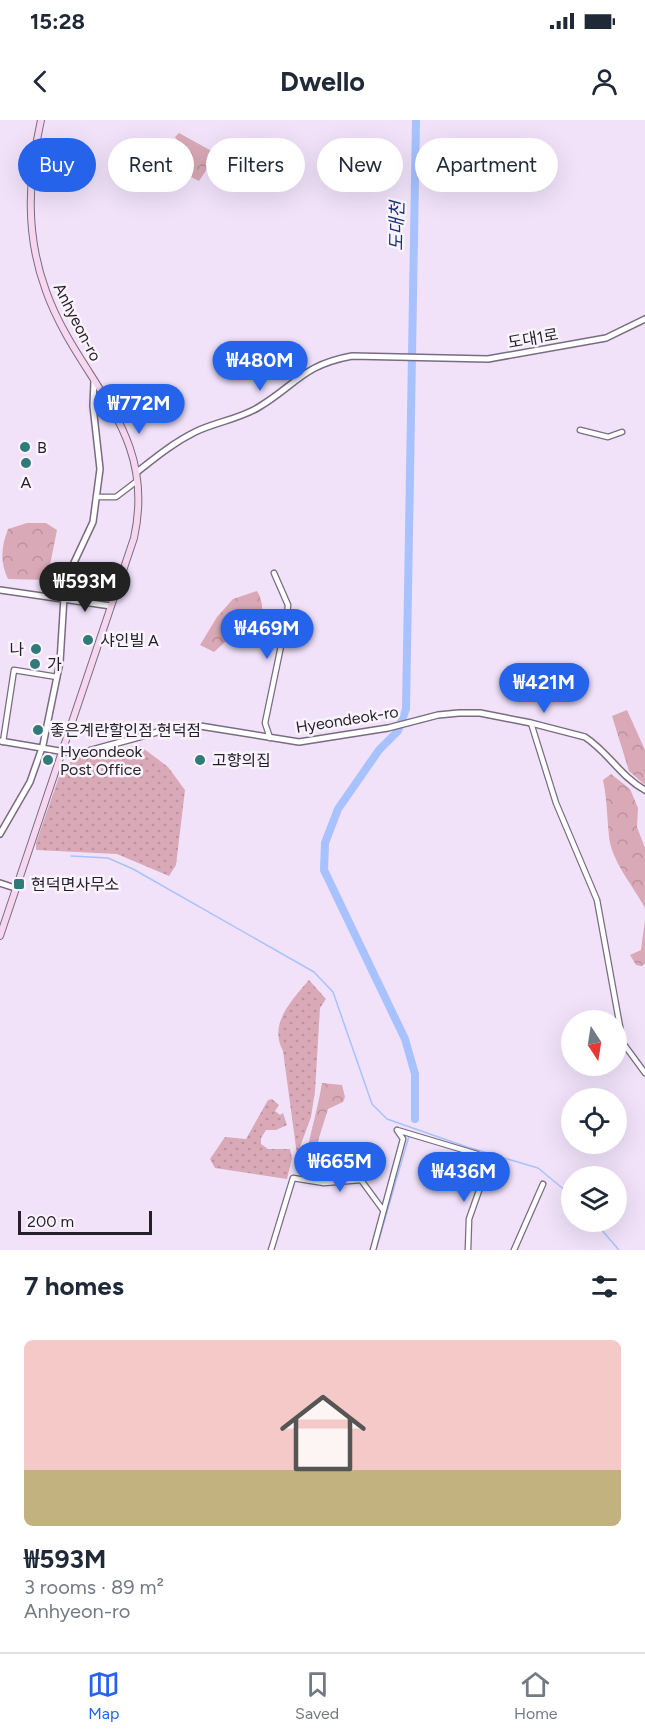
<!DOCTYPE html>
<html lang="en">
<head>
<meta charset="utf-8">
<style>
  body { margin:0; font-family:Figtree,"Noto Sans KR",sans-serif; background:#f2f2f3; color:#1f2937; height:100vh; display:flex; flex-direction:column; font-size:22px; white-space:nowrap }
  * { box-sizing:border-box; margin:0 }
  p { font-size:20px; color:#747a83 }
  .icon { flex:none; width:33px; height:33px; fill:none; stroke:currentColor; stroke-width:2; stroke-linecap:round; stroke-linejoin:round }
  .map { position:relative; height:1130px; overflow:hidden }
  .panel { display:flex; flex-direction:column; background:#fff; flex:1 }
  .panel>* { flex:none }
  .hud { position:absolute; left:18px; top:18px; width:609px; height:54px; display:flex; gap:12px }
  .needle { width:39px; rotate:168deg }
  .tools { position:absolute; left:561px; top:890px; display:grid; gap:12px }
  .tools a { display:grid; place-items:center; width:66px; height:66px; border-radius:50%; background:#fff; box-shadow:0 6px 24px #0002; font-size:30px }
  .scale { position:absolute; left:18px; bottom:15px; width:134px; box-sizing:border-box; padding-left:6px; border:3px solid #241f28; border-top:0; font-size:16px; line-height:21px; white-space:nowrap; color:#241f28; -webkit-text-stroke:4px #f9f3fc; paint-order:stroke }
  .price { position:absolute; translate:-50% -51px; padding:0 14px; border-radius:21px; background:#2563eb; color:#fff; font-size:20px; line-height:39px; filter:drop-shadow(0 2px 3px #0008) }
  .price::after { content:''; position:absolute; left:50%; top:36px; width:18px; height:14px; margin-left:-9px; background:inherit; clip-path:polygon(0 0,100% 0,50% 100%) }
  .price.current { background:#222; color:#fff }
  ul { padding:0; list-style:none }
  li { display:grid; align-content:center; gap:12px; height:318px; padding:0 24px }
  li span { display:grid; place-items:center; height:186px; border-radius:9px; color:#555 }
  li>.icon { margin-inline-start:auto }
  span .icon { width:108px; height:108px; fill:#fffc; stroke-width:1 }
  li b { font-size:26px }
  h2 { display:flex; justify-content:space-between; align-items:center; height:72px; padding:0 24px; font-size:26px }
  .pill { padding:0 21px; border-radius:27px; background:#fff; box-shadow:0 6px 24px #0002; font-size:21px; line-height:54px }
  .pill.current { background:#2563eb; color:#fff }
  .status { display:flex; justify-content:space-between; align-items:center; height:42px; padding:0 30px; background:#fff; direction:ltr }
  .status svg { height:16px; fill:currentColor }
  header { display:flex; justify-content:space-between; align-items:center; height:78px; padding:0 24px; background:#fff; font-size:27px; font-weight:700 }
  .tab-bar { display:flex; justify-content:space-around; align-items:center; height:84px; border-top:2px solid #e0e1e3; background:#fff; font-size:16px; color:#747a83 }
  .tab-bar a { display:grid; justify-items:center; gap:3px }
  .tab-bar .current { color:#2563eb }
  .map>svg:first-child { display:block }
</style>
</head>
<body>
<div class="status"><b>15:28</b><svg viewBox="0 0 49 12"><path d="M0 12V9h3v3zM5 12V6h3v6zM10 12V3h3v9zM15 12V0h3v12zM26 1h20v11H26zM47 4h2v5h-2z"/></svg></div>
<header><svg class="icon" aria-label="back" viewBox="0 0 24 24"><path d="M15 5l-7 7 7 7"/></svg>Dwello<svg class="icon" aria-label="person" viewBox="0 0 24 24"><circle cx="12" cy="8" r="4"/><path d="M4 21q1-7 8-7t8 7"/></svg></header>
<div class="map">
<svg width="645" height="1130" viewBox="0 0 645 1130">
  <defs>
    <pattern id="green-dots" width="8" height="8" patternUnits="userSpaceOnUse" patternTransform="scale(1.5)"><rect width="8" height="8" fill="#daa9b7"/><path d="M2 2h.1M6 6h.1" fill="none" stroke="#bb919d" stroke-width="1.8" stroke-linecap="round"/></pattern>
    <pattern id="forest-crowns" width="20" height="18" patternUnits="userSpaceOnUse" patternTransform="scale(1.5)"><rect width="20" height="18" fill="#daa9b7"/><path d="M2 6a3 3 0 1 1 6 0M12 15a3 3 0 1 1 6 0" fill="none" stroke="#bb919d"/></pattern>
  </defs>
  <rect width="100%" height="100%" fill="#f1e2fa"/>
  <path fill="url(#green-dots)" d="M139,625L168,647L185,670L176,745L169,756L117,734L36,730V723L62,648L75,639Z
    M309,860L326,879L320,888L315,971L311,997L297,1035L283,931C268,904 292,880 309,860Z
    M272,979L279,985L275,991L280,995L283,993L287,1005L276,1010H266L261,1018V1024L268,1029H290L292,1038L287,1059L215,1048L210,1039L225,1017L246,1019L268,980Z"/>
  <path fill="url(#forest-crowns)" d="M179,13L217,34L199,61L183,53L189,35L175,17Z
    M27,403H46L57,410L47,460L8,459C0,443 1,427 8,409Z
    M257,471C268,488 259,507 255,526L233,515L214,532L200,525L217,497L233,479Z
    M627,590L645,630V665L629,651L612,596Z
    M611,654L630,669L638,688L637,707L645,728V788C634,767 611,741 609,716C607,697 607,679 603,660Z
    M645,800V844L641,846L636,845L630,835L641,830Z
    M322,963L342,965L345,977L343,982L328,989L318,1021L323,1038L324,1060L304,1055C306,1024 317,995 322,963Z"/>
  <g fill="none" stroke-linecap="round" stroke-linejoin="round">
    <path stroke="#a7c2fe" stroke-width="1.5" d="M71,736L108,738L133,749L314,852L333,872L372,984L387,999L467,1027L538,1048L572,1076
      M594,1101L619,1130
      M376,1130L409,1016"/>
    <path stroke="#a7c2fe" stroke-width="8" d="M415,999V954L405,919L324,750L325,723L338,689L379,630L398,611L406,589L416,0"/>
    <g stroke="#796c81" stroke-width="7">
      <path id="minor" d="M580,310L608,317L622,312
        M97,377H116L137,361
        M531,603L556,683L597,780L623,923L645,953
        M270,618L265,603L287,497L288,485L274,453
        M3,622L14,550L57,557
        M397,1010L477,1034L481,1065L469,1099L468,1130
        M271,1130L293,1058L324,1063L361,1060L383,1090
        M373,1130L403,1019L397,1010
        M514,1130L543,1064"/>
    </g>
    <g stroke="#796c81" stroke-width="8">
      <path id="tertiary" d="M137,352C156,337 173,323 195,312C215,302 240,299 259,287C297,264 303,245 352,236L488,239L606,218L645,199
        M0,470L111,486
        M0,621L77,634L176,607L200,606L299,622L388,608L438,595L459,593H480L531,603L585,617C608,632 621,657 645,670
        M0,714L30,662L43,625L60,542L64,477L71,449L93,402L100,349L93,286L94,261
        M0,763L15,768"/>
    </g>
    <g stroke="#796c81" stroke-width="8">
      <path id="secondary" d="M0,816L134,418C158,309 79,263 46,171C25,114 28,58 41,0"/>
    </g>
    <use href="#minor" stroke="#fff" stroke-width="4.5"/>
    <use href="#tertiary" stroke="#fff" stroke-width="5"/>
    <use href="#secondary" stroke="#f6d7ef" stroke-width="6"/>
  </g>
  <g fill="#307a79" stroke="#f9f3fc" stroke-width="2">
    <circle cx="25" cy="327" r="6"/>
    <circle cx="26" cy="343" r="6"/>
    <circle cx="88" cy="520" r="6"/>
    <circle cx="36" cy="529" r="6"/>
    <circle cx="35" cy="544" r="6"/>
    <circle cx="38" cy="610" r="6"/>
    <circle cx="48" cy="640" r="6"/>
    <circle cx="200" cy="640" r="6"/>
    <rect x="13" y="758" width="12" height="12" rx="3"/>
  </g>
  <g text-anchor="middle" stroke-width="5" stroke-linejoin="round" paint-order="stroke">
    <g font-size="16" fill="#241f28" stroke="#f9f3fc">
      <text transform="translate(78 202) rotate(63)" y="6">Anhyeon-ro</text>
      <text transform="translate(533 218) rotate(-10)" y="6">도대1로</text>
      <text transform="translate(347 599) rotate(-9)" y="6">Hyeondeok-ro</text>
    </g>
    <g font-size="16" fill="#241f28" stroke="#f9f3fc" text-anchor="start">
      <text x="37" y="333">B</text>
      <text x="26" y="368" text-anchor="middle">A</text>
      <text x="100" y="526">샤인빌 A</text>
      <text x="24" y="535" text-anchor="end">나</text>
      <text x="47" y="550">가</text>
      <text x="50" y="616">좋은계란할인점 현덕점</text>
      <text x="60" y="637">Hyeondeok<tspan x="60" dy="18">Post Office</tspan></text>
      <text x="212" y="646">고향의집</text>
      <text x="31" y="770">현덕면사무소</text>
    </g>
    <g font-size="18" font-style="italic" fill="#183073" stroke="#f9f3fc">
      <text transform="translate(397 106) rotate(-89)" y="6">도대천</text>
    </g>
  </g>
</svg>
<div class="tools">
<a><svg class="needle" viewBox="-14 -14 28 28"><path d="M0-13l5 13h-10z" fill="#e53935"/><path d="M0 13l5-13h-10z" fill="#747a83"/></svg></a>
<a><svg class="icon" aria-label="locate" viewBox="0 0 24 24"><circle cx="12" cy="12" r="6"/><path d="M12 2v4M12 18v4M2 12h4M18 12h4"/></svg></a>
<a><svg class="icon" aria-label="layers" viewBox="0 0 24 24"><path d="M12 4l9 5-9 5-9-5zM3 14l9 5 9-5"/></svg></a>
</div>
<div class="scale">200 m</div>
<b class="price" style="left:260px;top:272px">₩480M</b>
<b class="price" style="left:139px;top:315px">₩772M</b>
<b class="price current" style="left:85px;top:493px">₩593M</b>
<b class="price" style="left:267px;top:540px">₩469M</b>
<b class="price" style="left:544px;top:594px">₩421M</b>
<b class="price" style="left:340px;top:1073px">₩665M</b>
<b class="price" style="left:464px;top:1083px">₩436M</b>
<div class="hud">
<a class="pill current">Buy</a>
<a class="pill">Rent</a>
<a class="pill">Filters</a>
<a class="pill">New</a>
<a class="pill">Apartment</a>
</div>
</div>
<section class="panel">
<h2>7 homes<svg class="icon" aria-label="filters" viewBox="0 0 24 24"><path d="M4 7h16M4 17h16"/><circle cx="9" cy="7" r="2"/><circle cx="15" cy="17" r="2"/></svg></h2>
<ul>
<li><span style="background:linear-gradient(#f6c9c9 70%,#c2b280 0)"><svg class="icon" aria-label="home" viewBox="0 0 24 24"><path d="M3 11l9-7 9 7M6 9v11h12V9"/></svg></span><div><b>₩593M</b><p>3 rooms · 89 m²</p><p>Anhyeon-ro</p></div></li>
</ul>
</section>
<nav class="tab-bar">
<a class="current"><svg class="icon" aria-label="map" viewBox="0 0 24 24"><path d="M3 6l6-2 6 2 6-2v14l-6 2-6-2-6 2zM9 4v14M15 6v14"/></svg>Map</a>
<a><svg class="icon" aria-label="saved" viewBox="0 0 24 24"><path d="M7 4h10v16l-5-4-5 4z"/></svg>Saved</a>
<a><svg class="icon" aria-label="home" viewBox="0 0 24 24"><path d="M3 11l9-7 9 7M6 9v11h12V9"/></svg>Home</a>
</nav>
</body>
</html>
